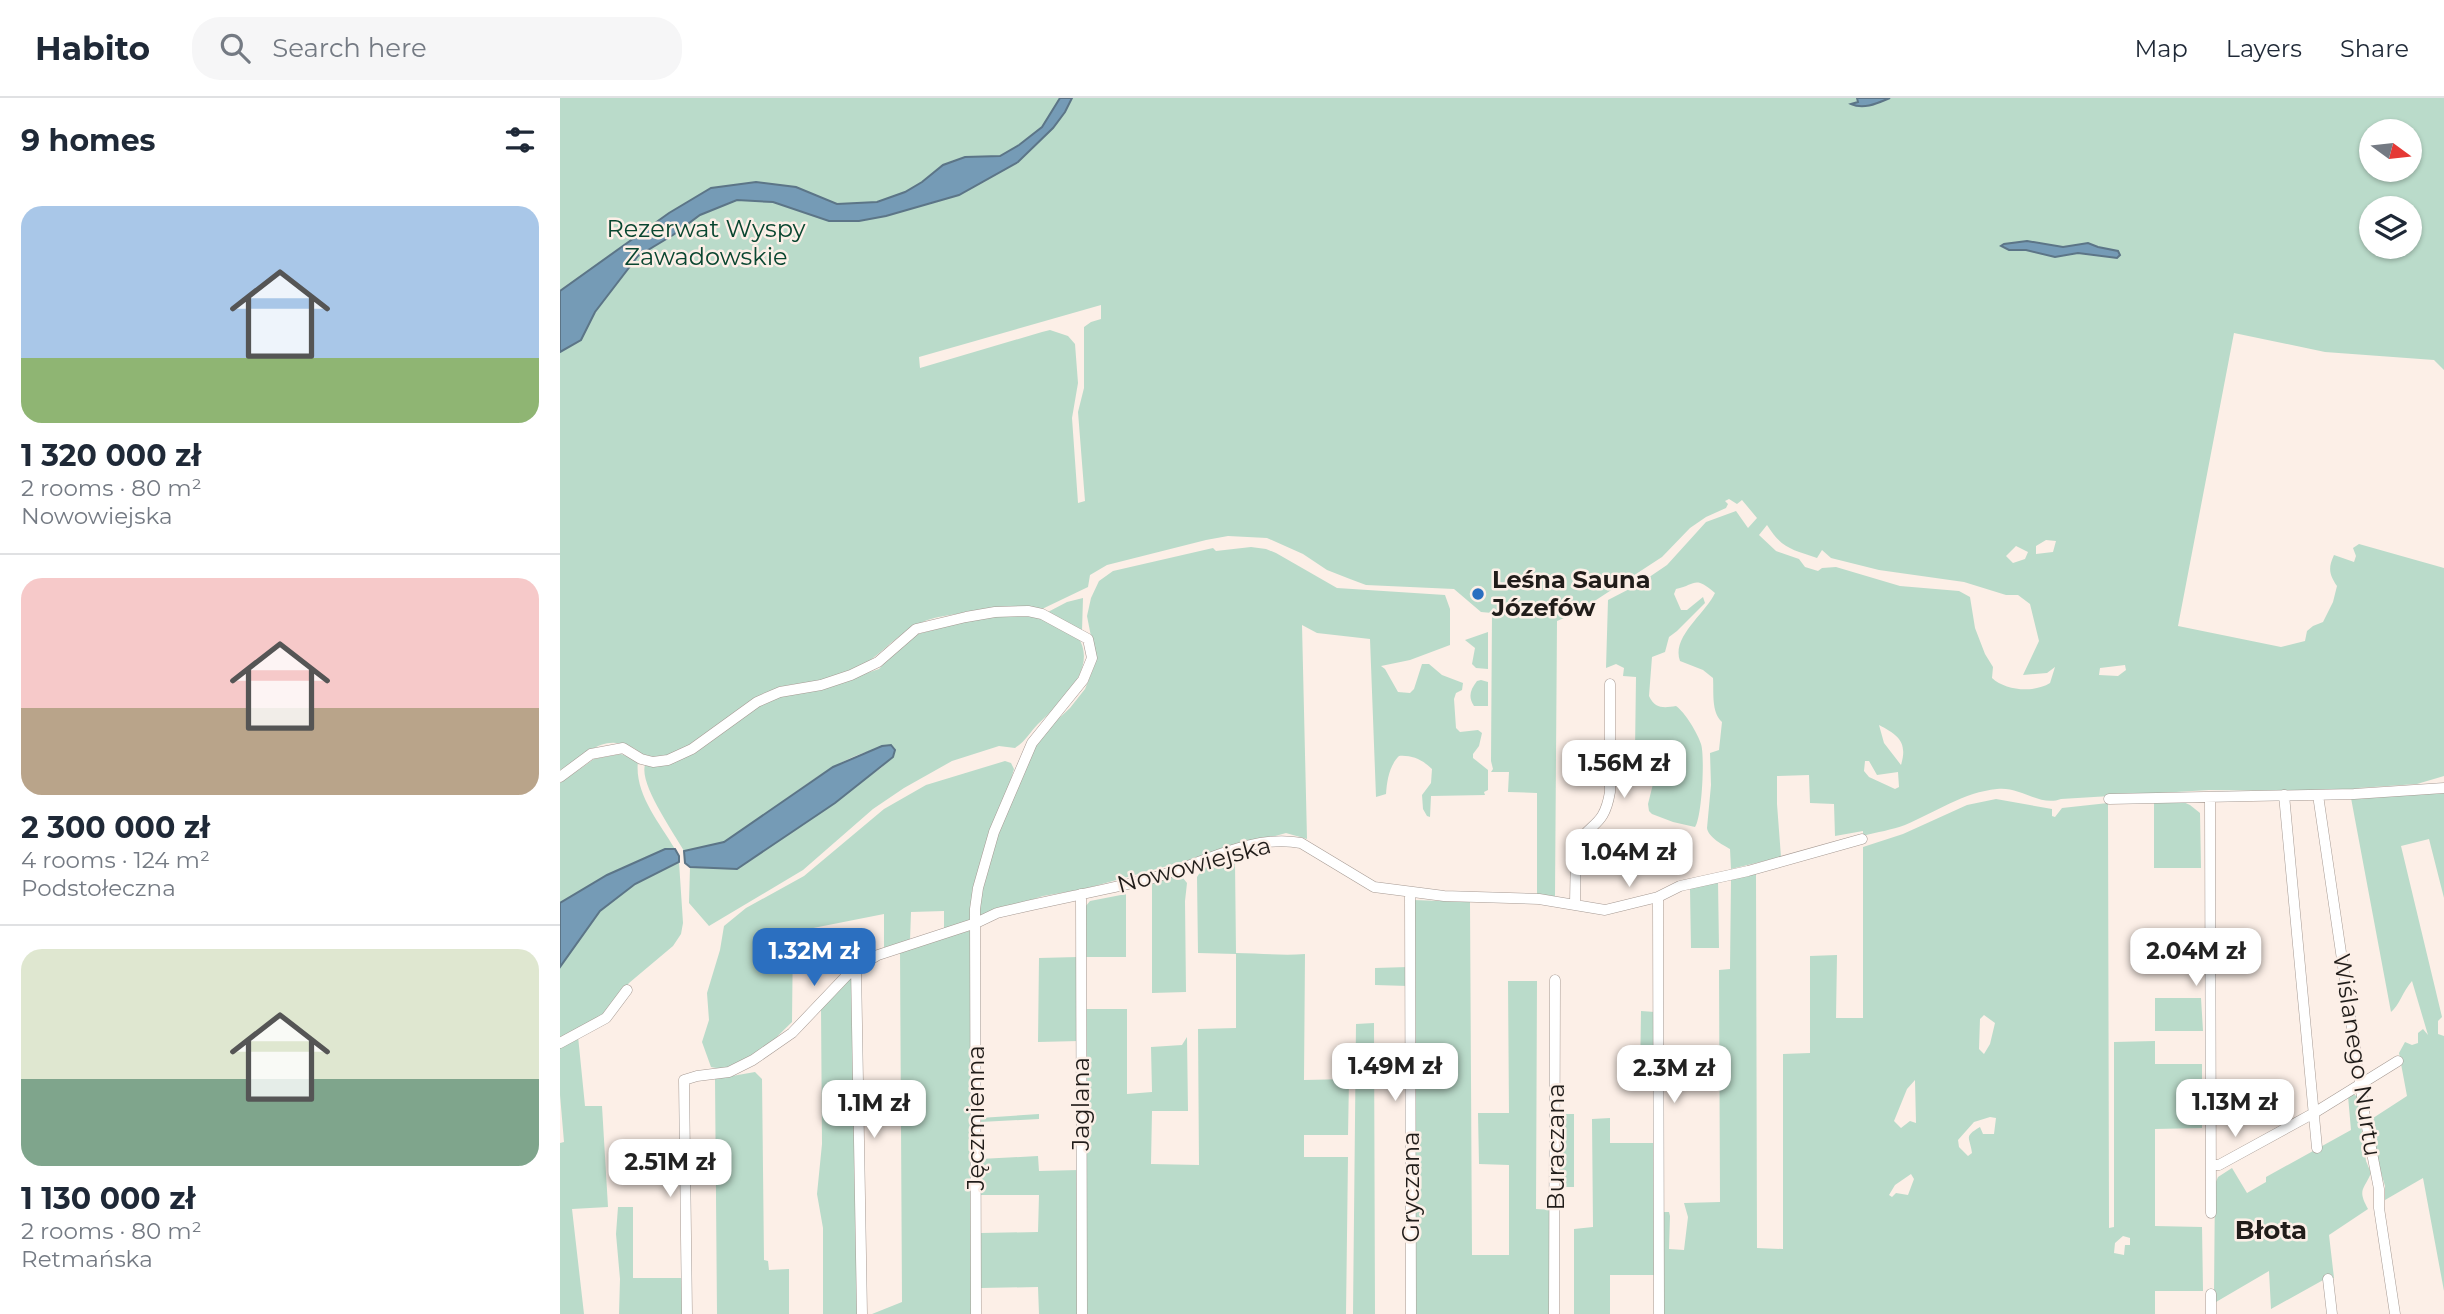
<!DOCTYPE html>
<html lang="en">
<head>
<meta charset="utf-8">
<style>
  body { margin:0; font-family:Montserrat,sans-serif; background:#f6f6f7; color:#1f2937; height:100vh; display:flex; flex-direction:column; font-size:26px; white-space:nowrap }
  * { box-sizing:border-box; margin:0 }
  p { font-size:23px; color:#747a83 }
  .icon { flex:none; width:38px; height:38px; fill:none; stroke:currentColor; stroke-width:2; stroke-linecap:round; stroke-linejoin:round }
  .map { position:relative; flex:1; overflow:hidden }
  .drawer { display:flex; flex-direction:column; background:#fff; width:560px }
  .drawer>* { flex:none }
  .needle { width:46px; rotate:105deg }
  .tools { position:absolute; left:1799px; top:21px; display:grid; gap:14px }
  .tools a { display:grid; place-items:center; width:63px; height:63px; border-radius:50%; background:#fff; box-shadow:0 2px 5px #0004; font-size:35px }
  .price { position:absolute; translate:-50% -60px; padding:0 16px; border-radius:14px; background:#fff; color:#222; font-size:23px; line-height:46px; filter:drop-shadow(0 2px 4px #0008) }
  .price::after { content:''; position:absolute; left:50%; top:42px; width:21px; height:16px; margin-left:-10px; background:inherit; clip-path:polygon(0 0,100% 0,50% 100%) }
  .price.active { background:#2b6fc0; color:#fff }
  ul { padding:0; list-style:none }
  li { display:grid; align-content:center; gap:14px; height:371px; padding:0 21px }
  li+li { border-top:2px solid #e0e1e3 }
  li span { display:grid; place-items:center; height:217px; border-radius:21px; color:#555 }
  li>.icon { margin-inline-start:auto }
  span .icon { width:126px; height:126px; fill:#fffc; stroke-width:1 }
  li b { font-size:30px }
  h2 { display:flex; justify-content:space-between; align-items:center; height:84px; padding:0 21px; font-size:30px }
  header { display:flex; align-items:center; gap:42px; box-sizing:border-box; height:98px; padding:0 35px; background:#fff; border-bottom:2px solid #e0e1e3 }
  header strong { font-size:33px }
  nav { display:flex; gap:38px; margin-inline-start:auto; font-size:24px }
  .search { width:490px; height:63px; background:#f6f6f7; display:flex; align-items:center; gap:18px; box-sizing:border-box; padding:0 24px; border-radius:28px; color:#747a83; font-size:26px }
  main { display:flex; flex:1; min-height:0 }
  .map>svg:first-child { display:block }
</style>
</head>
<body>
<header>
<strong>Habito</strong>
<div class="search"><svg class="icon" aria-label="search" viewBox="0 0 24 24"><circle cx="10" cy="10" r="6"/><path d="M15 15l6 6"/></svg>Search here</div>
<nav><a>Map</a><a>Layers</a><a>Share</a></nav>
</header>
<main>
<section class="drawer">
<h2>9 homes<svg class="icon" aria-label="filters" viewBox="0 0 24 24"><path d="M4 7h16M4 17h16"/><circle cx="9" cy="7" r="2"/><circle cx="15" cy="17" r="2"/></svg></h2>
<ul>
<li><span style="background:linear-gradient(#a9c7e8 70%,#8fb573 0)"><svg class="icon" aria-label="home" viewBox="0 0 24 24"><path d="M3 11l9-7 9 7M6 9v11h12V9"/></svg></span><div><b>1 320 000 zł</b><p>2 rooms · 80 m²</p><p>Nowowiejska</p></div></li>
<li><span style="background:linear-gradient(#f6c9c9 60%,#b9a48a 0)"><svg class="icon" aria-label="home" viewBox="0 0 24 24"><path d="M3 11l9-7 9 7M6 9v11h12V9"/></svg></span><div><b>2 300 000 zł</b><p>4 rooms · 124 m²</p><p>Podstołeczna</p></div></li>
<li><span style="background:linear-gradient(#dfe7d0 60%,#7fa58c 0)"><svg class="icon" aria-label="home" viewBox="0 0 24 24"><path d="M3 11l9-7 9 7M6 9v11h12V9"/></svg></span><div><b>1 130 000 zł</b><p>2 rooms · 80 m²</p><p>Retmańska</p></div></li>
</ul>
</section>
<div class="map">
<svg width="1884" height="1216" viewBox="0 0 1884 1216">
  <rect width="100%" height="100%" fill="#fcefe7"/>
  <path fill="#badbca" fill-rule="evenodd" d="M0,0H1884V272L1874,262L1765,254L1674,235L1618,528L1721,549L1745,543L1747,533L1753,528L1763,524L1773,504L1777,488C1769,476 1768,470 1774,457L1794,464L1796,458L1793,450L1799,446L1884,470V678L1857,686L1799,690V694L1649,692L1501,701C1480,709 1460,688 1437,691C1404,694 1376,714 1345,727C1332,732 1317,734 1303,738V733L1275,738L1274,706L1250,705L1249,677L1217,678V706L1221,759L1171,771L1170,751C1163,747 1148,739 1147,730L1151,687L1150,655L1159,652L1162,624C1151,614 1154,594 1153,580L1143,572L1120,563C1111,539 1146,515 1155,495C1134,477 1136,487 1116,491L1114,496L1121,512H1127L1143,499L1145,505L1117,533L1109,539L1105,554L1092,559L1089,598C1095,611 1104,610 1116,608C1125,614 1138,636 1141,646C1145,658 1142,719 1135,729L1113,724L1092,716L1089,713L1088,706L1094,682L1092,654L1075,653L1076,579L1063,578L1064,570L1056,566L1046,570L1048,502L1079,486L1107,467L1146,424L1176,413L1188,430L1197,420L1182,402L1177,406L1169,401L1165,403L1168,406L1166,410L1146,419L1130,430L1102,459L1033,504L1038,506L997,523L995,798L977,797V695L948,694L949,674H931L933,671L931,663L932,515L921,514L894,491L806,487L790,481L767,472L743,456L707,440L668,438L646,442L547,467L530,477L528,489L480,512C468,505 381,516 365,523C360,525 355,528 351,531C330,542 317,562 294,571C282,575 267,582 254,584C241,586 230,586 217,590C190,608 125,657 96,660C83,661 78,650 67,647C35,637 26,662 0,672ZM1811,33H1850V72H1811ZM1811,110H1850V149H1811ZM541,207V221L531,224L524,229V290L518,314L525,403L518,405L512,320L518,285L515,246L508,238L490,232L482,234L360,270L359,259ZM1207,427C1222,451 1232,451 1257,460L1262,452L1271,460L1319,472L1404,484L1446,497H1458L1470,506L1479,543L1463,577L1487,575L1495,569L1490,585C1474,595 1446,593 1432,580L1433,569L1425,556L1415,530L1410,499L1399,493L1340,488L1276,469L1262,470L1258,473L1245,469L1239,461L1216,453L1199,437ZM1486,442L1496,443L1493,454L1476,456V448ZM1456,448L1468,454L1465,461L1453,465L1446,458ZM1565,567L1566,572L1558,578L1539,577L1540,570ZM1319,627C1338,637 1348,644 1341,667L1324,645ZM1305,663H1309L1317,677L1338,674L1339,689L1335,691L1309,679L1304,673Z
    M691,449L706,451L716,455L777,490L885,497L890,511V547L850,562L821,568L825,571L838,594L850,595L854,591L862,566H869L882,577L903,585L902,592L896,595L894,601L896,630L900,634L918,632L922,635L919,648L913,656V660L928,672V692L924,694L925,697L871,698L870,719L867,718L863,711L862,697L871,685L872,671C863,662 852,657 839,658C829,668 827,683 826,696L816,699L810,541L757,535L742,527L747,741L726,735L524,791L483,798L419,819L418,804L438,732L479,639L510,610L525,591L536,564L527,518L531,500L539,483L553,473L653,450L656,453Z
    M523,500L522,533L486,515L507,504Z
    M471,516L518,539C539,571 499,606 478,626C469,635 467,642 455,650L439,648L392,663L344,690L313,711L243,772L149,828L129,805L130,769L177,771L321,670L333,659L335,652C290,640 206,721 166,743C155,749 137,750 124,753C114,735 79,686 85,667L100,668L114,664L191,612L210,602L234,594L256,592L319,571L339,549L358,536L419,520Z
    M928,534V571L916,570L912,566L915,550L905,542Z
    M921,582L928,584V608H914C908,599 910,592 917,583Z
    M61,656L78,663C74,695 99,724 115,751H105L47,777L0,805V685L34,661Z
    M445,663L451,665L454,671L411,823L384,831V813L351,814L350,843L324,850V816L233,834L232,924C211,944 184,977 151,969L142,944L149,922L147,895L160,852L164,828L186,810L244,778L324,711L366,687Z
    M1884,695V800L1869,741L1841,748L1882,919L1878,923V936L1884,938V1193L1863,1080L1825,1102V1088L1816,1058L1810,1022L1847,998L1839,955L1845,944L1852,947L1858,945V935L1863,931L1868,937L1852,883C1843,893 1839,908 1831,914L1791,700Z
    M1436,701L1492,711V718L1495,719L1502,710L1548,705L1549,1130L1554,1129V944L1595,943V966H1642V1030L1595,1031V1128L1642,1129L1643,1193H1595V1216H1104L1103,1114H1109L1110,1118L1109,1151L1124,1152L1128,1119L1124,1105L1160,1104L1159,872L1170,871L1171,782L1196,776L1197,1150L1223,1151V956L1250,955V858L1277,857L1276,920H1303V749L1343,736L1407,707ZM1424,917L1435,925L1430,946L1424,956L1419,951L1420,921ZM1355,982L1356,1025L1350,1023L1341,1030L1334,1023L1347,991ZM1430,1019L1436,1020L1434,1036H1423L1420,1029C1403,1039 1410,1039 1412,1055L1408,1058L1399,1049L1398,1042L1414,1024ZM1351,1076L1354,1081L1348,1097L1336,1095L1332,1099L1329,1097L1335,1087ZM1563,1138L1570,1140V1147H1565L1564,1157L1554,1155L1555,1145Z
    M1619,702L1630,707L1640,715L1641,770H1594V705L1596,703Z
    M119,764L123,825L121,836L113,848L69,885L42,919L0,940V869L40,813L75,786Z
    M675,764L676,855C700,855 721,858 745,856L744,982L789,981L788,1037H744V1059H788L786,1216H524L523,911H567V996L592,994L591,949L622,947L627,939L628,1013H592L591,1066L639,1067L638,931L676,930V856L638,855L637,779L643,770Z
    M612,779L623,780L627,785L625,803L626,894L592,895V785Z
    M1158,783L1159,850H1131L1130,791L1147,784Z
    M566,796V859H524L525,809L530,803Z
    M853,802L910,804L912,1157H949V1067L919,1066L918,1015H949L948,883H977L976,1111L993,1112V1216H854Z
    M412,832V1216H312L342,1204L340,852Z
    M518,859L519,943L478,944L479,860Z
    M848,869V888L815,887V870Z
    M295,873L299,1216H263V1130L257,1096L262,1046L261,909Z
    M1595,900H1641L1643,933H1595Z
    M1081,913L1095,914L1096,984H1080Z
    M814,925L815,1216H793L796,926Z
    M18,938L25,1008H42L48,1109L12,1111L24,1216H0V1045L4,1044L0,997V949Z
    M195,974L202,981L204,1162L208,1163L209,1172L229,1171V1216H157L155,981Z
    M1792,996L1797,998L1806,1063L1811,1075C1804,1092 1797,1091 1808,1111L1769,1137L1774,1180L1765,1181L1711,1211L1709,1173L1656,1204V1197L1654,1196L1655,1086L1658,1079L1672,1070L1687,1095L1706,1084V1079L1791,1032L1788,998Z
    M479,1016V1021L420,1024V1020Z
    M998,1016H1014V1089H998Z
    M1050,1020V1045H1094V1177H1050V1216H1014V1131L1033,1129L1032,1021Z
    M478,1058L479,1073L519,1072L520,1216H479L478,1189L421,1190V1135L478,1134L479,1097H421L420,1061Z
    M58,1109H73V1180H123V1216H59L60,1181L56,1136Z"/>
  <path fill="#759bb6" stroke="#5c7587" stroke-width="2" d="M500,0H512L505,14L493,30L458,64L399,97L326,118L299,123H269L213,104L177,102L140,117L113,137L78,158L35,214L21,242L0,254V193L109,115L151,90L196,84L236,89L277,106L317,104L345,94L362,84L383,67L405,59L440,58L459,47L482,29Z
    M1297,0H1330C1318,5 1304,12 1291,6L1298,4Z
    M1467,143L1503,149L1528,145L1538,149L1558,153L1560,157L1557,160L1518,155L1495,159L1466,152H1449L1441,148L1444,146Z
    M331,647L335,652L333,659L275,705L177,771L130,769L125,765L124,753L164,744L273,669L322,648Z
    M105,751H115L119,758V764L75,786L40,813L0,869V805L47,777Z"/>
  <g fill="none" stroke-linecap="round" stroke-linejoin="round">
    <g stroke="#a69a93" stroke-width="11">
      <path id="street" d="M0,679L31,656L63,650L81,661L93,664L108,662L132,651L197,604L220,594L261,587L291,577L318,564L356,531L406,519L435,514L468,513L482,516L528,541L532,560L523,582L472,645L434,734L418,790L415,811L416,1216
        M1724,697L1757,1050
        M1758,697L1805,1019L1819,1091V1110L1835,1216
        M1650,699L1651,1115
        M1549,701L1794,696L1884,690
        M850,794L851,1216
        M521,796L522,1216
        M1098,799L1099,1216
        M1015,806L1016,747C1032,723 1044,729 1050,694V586
        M296,869L302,1216
        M0,945L46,920L67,892
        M1651,1067H1659L1754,1015L1838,963
        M1768,1181L1772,1216
        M1651,1196V1216
        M127,1216L124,982L137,978L169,974L193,962L232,935L291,873L318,857L416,825L437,815C486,803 536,794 585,782C636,770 687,735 741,745L814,789L884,798L979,801L1045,812L1098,799L1120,788L1188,773L1302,741
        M994,1216L995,882"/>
    </g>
    <use href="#street" stroke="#fff" stroke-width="10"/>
  </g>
  <circle fill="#2b6fc0" stroke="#fcefe7" stroke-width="2.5" cx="918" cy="496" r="7"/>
  <g text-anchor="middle" stroke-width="5" stroke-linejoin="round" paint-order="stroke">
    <g font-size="24" fill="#094630" stroke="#fcefe7">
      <text x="146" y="139">Rezerwat Wyspy<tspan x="146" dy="28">Zawadowskie</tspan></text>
    </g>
    <g font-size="24" font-weight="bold" fill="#211d1a" stroke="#fcefe7" text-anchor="start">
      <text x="932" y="490">Leśna Sauna<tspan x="932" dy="28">Józefów</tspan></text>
    </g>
    <g font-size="24" fill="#211d1a" stroke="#fcefe7">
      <text transform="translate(634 767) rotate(-15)" y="8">Nowowiejska</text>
      <text transform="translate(1797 957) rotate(81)" y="8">Wiślanego Nurtu</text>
      <text transform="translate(521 1006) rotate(-90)" y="8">Jaglana</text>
      <text transform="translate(416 1020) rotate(-90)" y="8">Jęczmienna</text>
      <text transform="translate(996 1049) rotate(-90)" y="8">Buraczana</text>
      <text transform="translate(851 1089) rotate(-90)" y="8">Gryczana</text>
    </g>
    <g font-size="26" font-weight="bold" fill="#211d1a" stroke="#fcefe7">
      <text x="1711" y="1141">Błota</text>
    </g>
  </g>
</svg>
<div class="tools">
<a><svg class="needle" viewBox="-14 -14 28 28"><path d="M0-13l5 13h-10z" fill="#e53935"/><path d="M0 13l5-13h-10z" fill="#747a83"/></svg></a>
<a><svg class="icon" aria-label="layers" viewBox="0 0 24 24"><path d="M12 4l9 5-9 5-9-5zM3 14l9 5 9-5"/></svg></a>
</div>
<b class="price" style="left:1064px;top:702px">1.56M zł</b>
<b class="price" style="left:1069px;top:791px">1.04M zł</b>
<b class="price active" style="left:254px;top:890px">1.32M zł</b>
<b class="price" style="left:1636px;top:890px">2.04M zł</b>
<b class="price" style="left:835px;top:1005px">1.49M zł</b>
<b class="price" style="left:1114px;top:1007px">2.3M zł</b>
<b class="price" style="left:1675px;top:1041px">1.13M zł</b>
<b class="price" style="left:314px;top:1042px">1.1M zł</b>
<b class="price" style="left:110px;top:1101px">2.51M zł</b>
</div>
</main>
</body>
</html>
